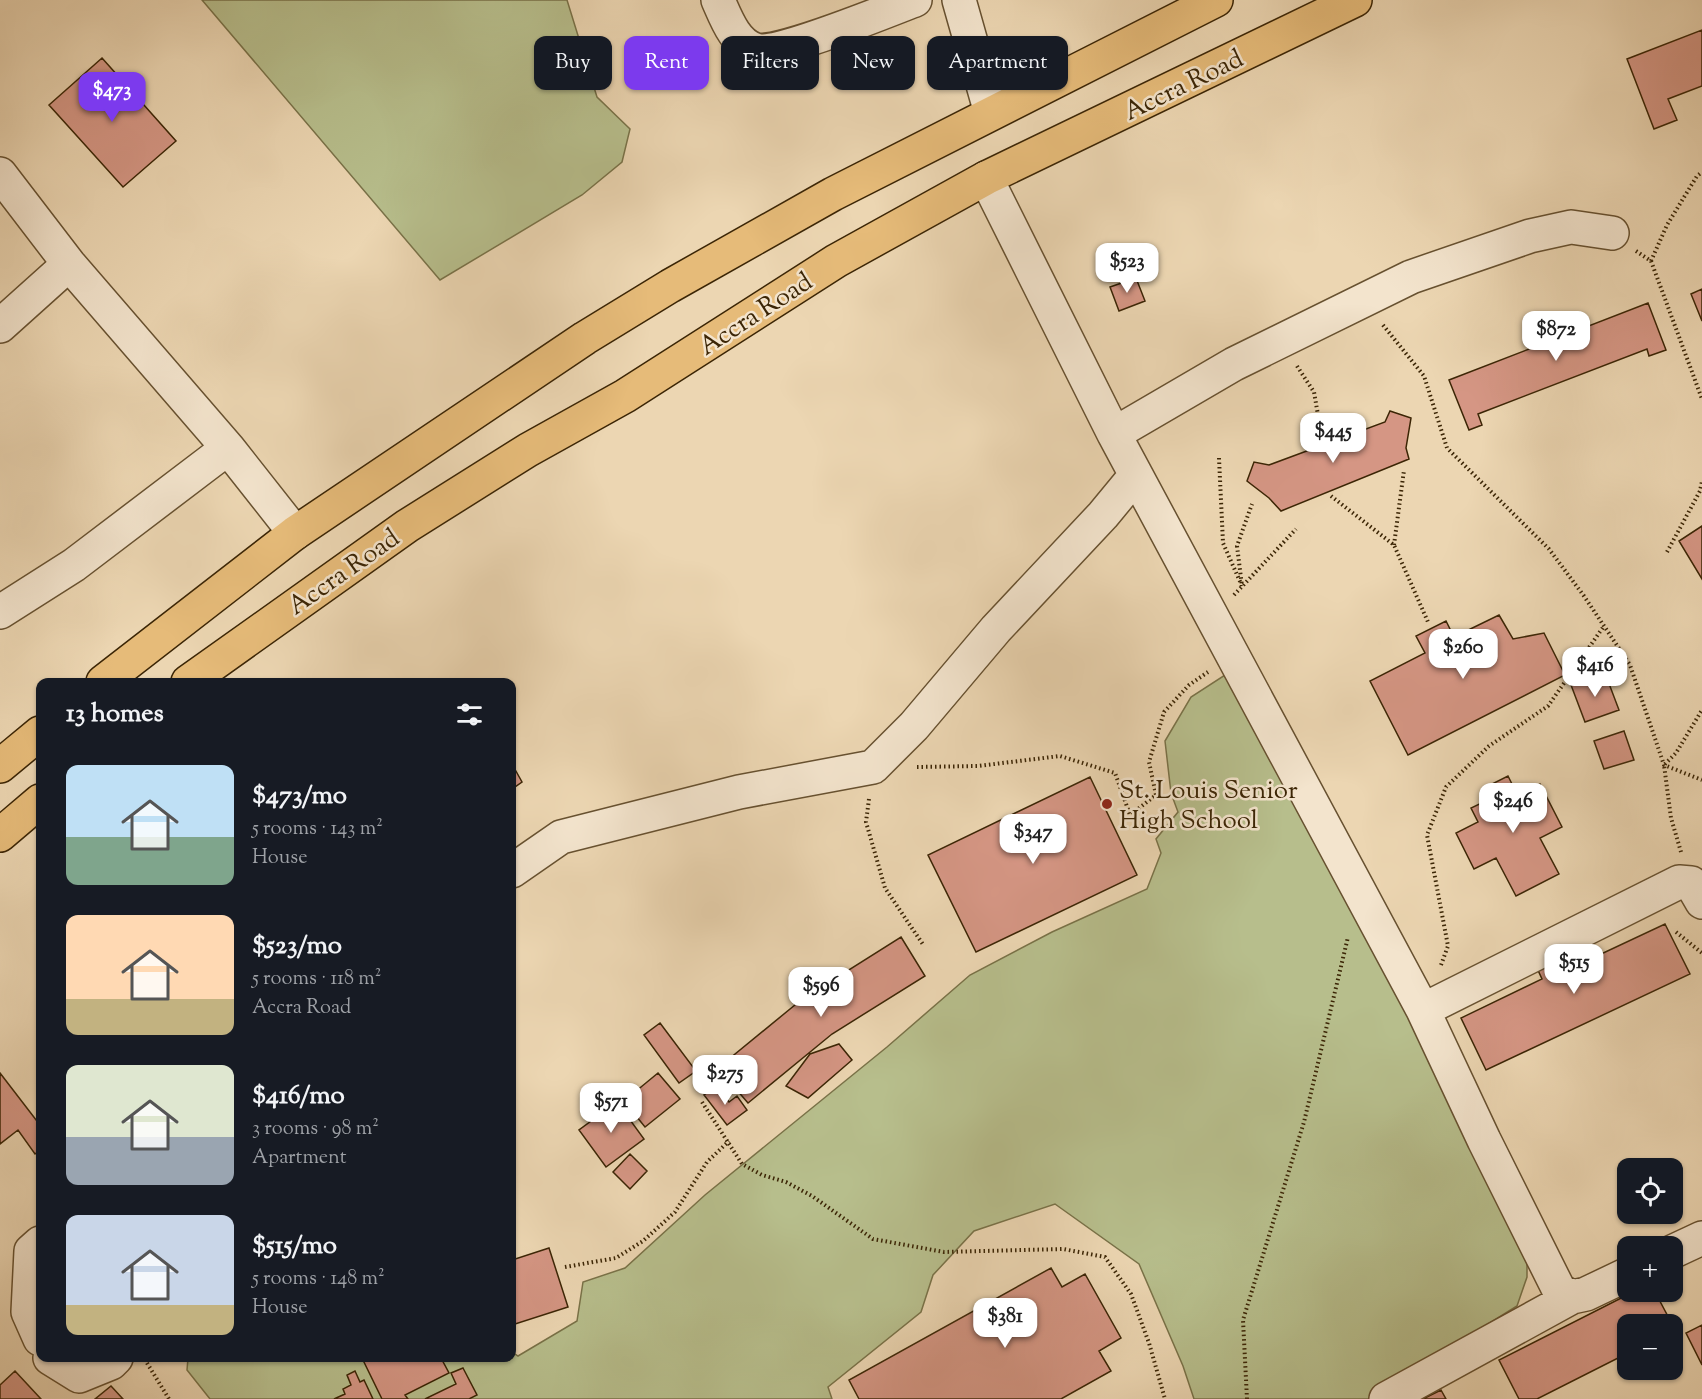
<!DOCTYPE html>
<html lang="en">
<head>
<meta charset="utf-8">
<style>
  body { margin:0; font-family:"Sorts Mill Goudy",serif; background:#20242c; color:#f1f3f6; height:100vh; display:flex; flex-direction:column; font-size:22px; white-space:nowrap }
  * { box-sizing:border-box; margin:0 }
  p { font-size:20px; color:#9ea1a6 }
  .icon { flex:none; width:33px; height:33px; fill:none; stroke:currentColor; stroke-width:2; stroke-linecap:round; stroke-linejoin:round }
  .map { position:relative; flex:1; overflow:hidden }
  .side { position:absolute; left:36px; top:678px; width:480px; height:684px; display:flex; flex-direction:column; background:#171b24; border-radius:12px; box-shadow:0 2px 4px #0004 }
  .side>* { flex:none }
  .guide { position:absolute; left:534px; top:36px; width:570px; height:54px; display:flex; gap:12px }
  .fabs { position:absolute; left:1617px; top:1158px; display:grid; gap:12px }
  .fabs a { display:grid; place-items:center; width:66px; height:66px; border-radius:12px; background:#171b24; box-shadow:0 2px 4px #0004; font-size:30px }
  .price { position:absolute; translate:-50% -51px; padding:0 14px; border-radius:12px; background:#fff; color:#222; font-size:20px; line-height:39px; filter:drop-shadow(0 2px 3px #0008) }
  .price::after { content:''; position:absolute; left:50%; top:36px; width:18px; height:14px; margin-left:-9px; background:inherit; clip-path:polygon(0 0,100% 0,50% 100%) }
  .price.selected { background:#7c3aed; color:#fff }
  ul { padding:0; list-style:none }
  li { display:flex; align-items:center; gap:18px; height:150px; padding:0 30px }
  li span { display:grid; place-items:center; flex:none; width:168px; height:120px; border-radius:12px; color:#555 }
  li>.icon { margin-inline-start:auto }
  span .icon { width:72px; height:72px; fill:#fffc; stroke-width:1 }
  li b { font-size:26px }
  h2 { display:flex; justify-content:space-between; align-items:center; height:72px; padding:0 30px; font-size:26px }
  .pill { padding:0 21px; border-radius:12px; background:#171b24; box-shadow:0 2px 4px #0004; font-size:21px; line-height:54px }
  .pill.selected { background:#7c3aed; color:#fff }
  .map>svg:first-child { display:block }
</style>
</head>
<body>
<div class="map">
<svg width="1702" height="1399" viewBox="0 0 1702 1399">
  <rect width="100%" height="100%" fill="#ecd6b2"/>
  <filter id="stains"><feTurbulence type="fractalNoise" baseFrequency=".00333" numOctaves="4"/><feColorMatrix values="0 0 0 0 .2 0 0 0 0 .09 0 0 0 0 .02 0 0 0 .5 -.17"/></filter>
  <radialGradient id="worn" r=".72"><stop offset=".6" stop-color="#630" stop-opacity="0"/><stop offset="1" stop-color="#630" stop-opacity=".3"/></radialGradient>
  <path fill="#b7be8c" stroke="#797248" stroke-width="1.5" d="M202,0H567L597,97L630,129L622,162L582,195L440,280Z
    M1225,675L1244,698L1527,1246V1277L1517,1306L1368,1399H1194L1183,1366L1139,1264L1055,1204L974,1231L933,1275L921,1312L828,1387L832,1399H210L187,1370L188,1358H512V1352L518,1356L577,1321L583,1282L625,1268L705,1195L887,1047L970,975L1052,932L1147,889L1161,853L1156,839L1178,812L1171,793L1165,741L1191,697Z"/>
  <path fill="#d59684" stroke="#3b2505" stroke-width="1.5" d="M1702,30V86L1668,99L1677,120L1654,129L1627,59Z
    M102,58L176,141L123,187L49,105Z
    M1136,278L1145,301L1119,311L1110,287Z
    M1702,289V321L1691,294Z
    M1648,303L1666,350L1649,356L1647,349L1478,414L1482,425L1469,430L1449,380Z
    M1390,411L1411,418L1406,448L1409,459L1281,511L1269,498L1247,481L1254,462L1269,465L1385,422Z
    M1702,526V579L1679,541Z
    M1499,615L1513,639L1544,633L1565,675L1408,755L1370,681L1425,653L1416,636L1446,621L1454,637Z
    M1605,673L1619,710L1585,722L1571,685Z
    M1624,731L1634,760L1604,769L1594,741Z
    M512,764L522,782L512,789Z
    M1508,776L1518,796L1540,784L1562,827L1540,838L1559,874L1516,896L1496,858L1474,869L1456,833L1478,822L1471,808L1488,800L1482,789Z
    M1090,777L1137,875L976,952L928,855Z
    M1665,924L1690,974L1486,1070L1461,1018L1542,979L1537,968L1575,950L1582,963Z
    M901,937L925,976L832,1034L748,1103L718,1068L801,1000Z
    M660,1023L696,1071L679,1083L644,1035Z
    M839,1044L852,1060L808,1098L786,1086L810,1054Z
    M0,1073L40,1125V1150L35,1154L18,1130L0,1144Z
    M658,1073L680,1099L645,1127L624,1101Z
    M717,1086L729,1102L737,1096L747,1110L727,1125L704,1095Z
    M617,1102L644,1139L606,1167L579,1130Z
    M630,1154L647,1171L630,1189L613,1172Z
    M549,1248L568,1307L512,1325V1260Z
    M1051,1268L1062,1287L1085,1274L1121,1338L1099,1351L1111,1371L1061,1399H859L849,1380Z
    M1633,1292H1655L1672,1324H1628V1353L1537,1399H1519L1499,1360Z
    M1702,1325V1365L1686,1333Z
    M362,1358H441L449,1373L405,1395L408,1399H382Z
    M463,1368L477,1395L469,1399H425L456,1384L451,1373Z
    M15,1371L41,1399H0V1385Z
    M355,1371L360,1382L364,1380L373,1399H334L345,1394L343,1389L351,1385L347,1375Z
    M111,1386L123,1399H95Z
    M1441,1390L1446,1399H1423Z"/>
  <g fill="none" stroke-linecap="round" stroke-linejoin="round">
    <g stroke="#675130" stroke-width="36">
      <path id="minor" d="M718,0C726,18 735,44 756,50C776,56 889,10 915,0
        M959,0L991,113
        M0,174L69,264L228,448L295,533
        M986,178L1114,434L1423,1010L1484,1140L1559,1290L1572,1297
        M0,326L69,264
        M1114,434L1234,364L1411,277L1530,236L1571,227L1612,233
        M0,612L74,565L228,448
        M512,871L561,837L739,792L873,767L914,726L996,629L1103,515L1136,475
        M1423,1010L1679,882L1691,883L1702,902
        M40,1243L31,1251L28,1312L40,1339
        M1672,1252L1702,1238
        M50,1358L79,1376L111,1363L116,1358
        M1386,1399L1572,1297L1586,1294L1628,1274"/>
    </g>
    <g stroke="#3b2505" stroke-width="36">
      <path id="highway" d="M103,682L295,533L585,338L670,286L833,194L1216,0
        M188,682L407,526L528,450L625,396L836,261L986,178L1355,0
        M0,766L40,733
        M0,835L40,801"/>
    </g>
    <path stroke="#3b2505" stroke-width="4" stroke-dasharray="1.5 3" stroke-linecap="butt" d="M1636,251L1651,261L1702,399
      M1651,261L1667,225L1697,176L1702,172
      M1383,325L1424,376L1447,448L1549,549L1584,596L1630,665L1664,765L1702,780
      M1297,366L1314,392L1318,415L1346,431
      M1306,446L1318,415
      M1219,458L1223,543L1242,586L1237,546L1252,504
      M1331,496L1394,545L1428,622
      M1394,545L1404,470
      M1667,552L1700,491L1702,481
      M1234,595L1296,529
      M917,767L978,766L1060,756L1115,773L1130,815L1156,795L1149,762L1164,712L1189,685L1208,672
      M869,799L866,822L885,888L924,946
      M1681,852L1671,818L1664,765L1676,753L1702,710
      M1676,932L1702,953
      M1441,965L1448,946L1427,835L1446,787L1489,746L1548,706L1604,626
      M702,1102L742,1164L762,1175L786,1182L812,1196L873,1239L944,1252L1063,1249L1105,1257L1131,1294L1149,1343L1165,1399
      M565,1267L616,1258L643,1241L675,1212L707,1162L729,1141
      M147,1363L169,1399
      M1247,1399L1243,1320L1304,1122L1348,937"/>
    <use href="#minor" stroke="#f3e4cd" stroke-width="33"/>
    <use href="#highway" stroke="#e6bb79" stroke-width="33"/>
  </g>
  <circle fill="#8f2418" stroke="#f3e4cd" stroke-width="2" cx="1107" cy="804" r="6"/>
  <g text-anchor="middle" stroke-width="5" stroke-linejoin="round" paint-order="stroke">
    <g font-size="26" fill="#3b2505" stroke="#f3e4cd">
      <text transform="translate(1183 84) rotate(-26)" y="9">Accra Road</text>
      <text transform="translate(755 313) rotate(-33)" y="9">Accra Road</text>
      <text transform="translate(343 571) rotate(-35)" y="9">Accra Road</text>
    </g>
    <g font-size="26" fill="#3b2505" stroke="#f3e4cd" text-anchor="start">
      <text x="1119" y="798">St. Louis Senior<tspan x="1119" dy="30">High School</tspan></text>
    </g>
  </g>
  <rect width="100%" height="100%" filter="url(#stains)"/>
  <rect width="100%" height="100%" fill="url(#worn)"/>
</svg>
<div class="fabs">
<a><svg class="icon" aria-label="locate" viewBox="0 0 24 24"><circle cx="12" cy="12" r="6"/><path d="M12 2v4M12 18v4M2 12h4M18 12h4"/></svg></a>
<a>+</a>
<a>−</a>
</div>
<b class="price selected" style="left:112px;top:123px">$473</b>
<b class="price" style="left:1127px;top:294px">$523</b>
<b class="price" style="left:1556px;top:362px">$872</b>
<b class="price" style="left:1333px;top:464px">$445</b>
<b class="price" style="left:1463px;top:680px">$260</b>
<b class="price" style="left:1595px;top:698px">$416</b>
<b class="price" style="left:1513px;top:834px">$246</b>
<b class="price" style="left:1033px;top:865px">$347</b>
<b class="price" style="left:1574px;top:995px">$515</b>
<b class="price" style="left:821px;top:1018px">$596</b>
<b class="price" style="left:725px;top:1106px">$275</b>
<b class="price" style="left:611px;top:1134px">$571</b>
<b class="price" style="left:1005px;top:1349px">$381</b>
<div class="guide">
<a class="pill">Buy</a>
<a class="pill selected">Rent</a>
<a class="pill">Filters</a>
<a class="pill">New</a>
<a class="pill">Apartment</a>
</div>
<section class="side">
<h2>13 homes<svg class="icon" aria-label="filters" viewBox="0 0 24 24"><path d="M4 7h16M4 17h16"/><circle cx="9" cy="7" r="2"/><circle cx="15" cy="17" r="2"/></svg></h2>
<ul>
<li><span style="background:linear-gradient(#bfe0f5 60%,#7fa58c 0)"><svg class="icon" aria-label="home" viewBox="0 0 24 24"><path d="M3 11l9-7 9 7M6 9v11h12V9"/></svg></span><div><b>$473/mo</b><p>5 rooms · 143 m²</p><p>House</p></div></li>
<li><span style="background:linear-gradient(#ffd9b3 70%,#c2b280 0)"><svg class="icon" aria-label="home" viewBox="0 0 24 24"><path d="M3 11l9-7 9 7M6 9v11h12V9"/></svg></span><div><b>$523/mo</b><p>5 rooms · 118 m²</p><p>Accra Road</p></div></li>
<li><span style="background:linear-gradient(#dfe7d0 60%,#9aa5b1 0)"><svg class="icon" aria-label="home" viewBox="0 0 24 24"><path d="M3 11l9-7 9 7M6 9v11h12V9"/></svg></span><div><b>$416/mo</b><p>3 rooms · 98 m²</p><p>Apartment</p></div></li>
<li><span style="background:linear-gradient(#c9d6e8 75%,#c2b280 0)"><svg class="icon" aria-label="home" viewBox="0 0 24 24"><path d="M3 11l9-7 9 7M6 9v11h12V9"/></svg></span><div><b>$515/mo</b><p>5 rooms · 148 m²</p><p>House</p></div></li>
</ul>
</section>
</div>
</body>
</html>
